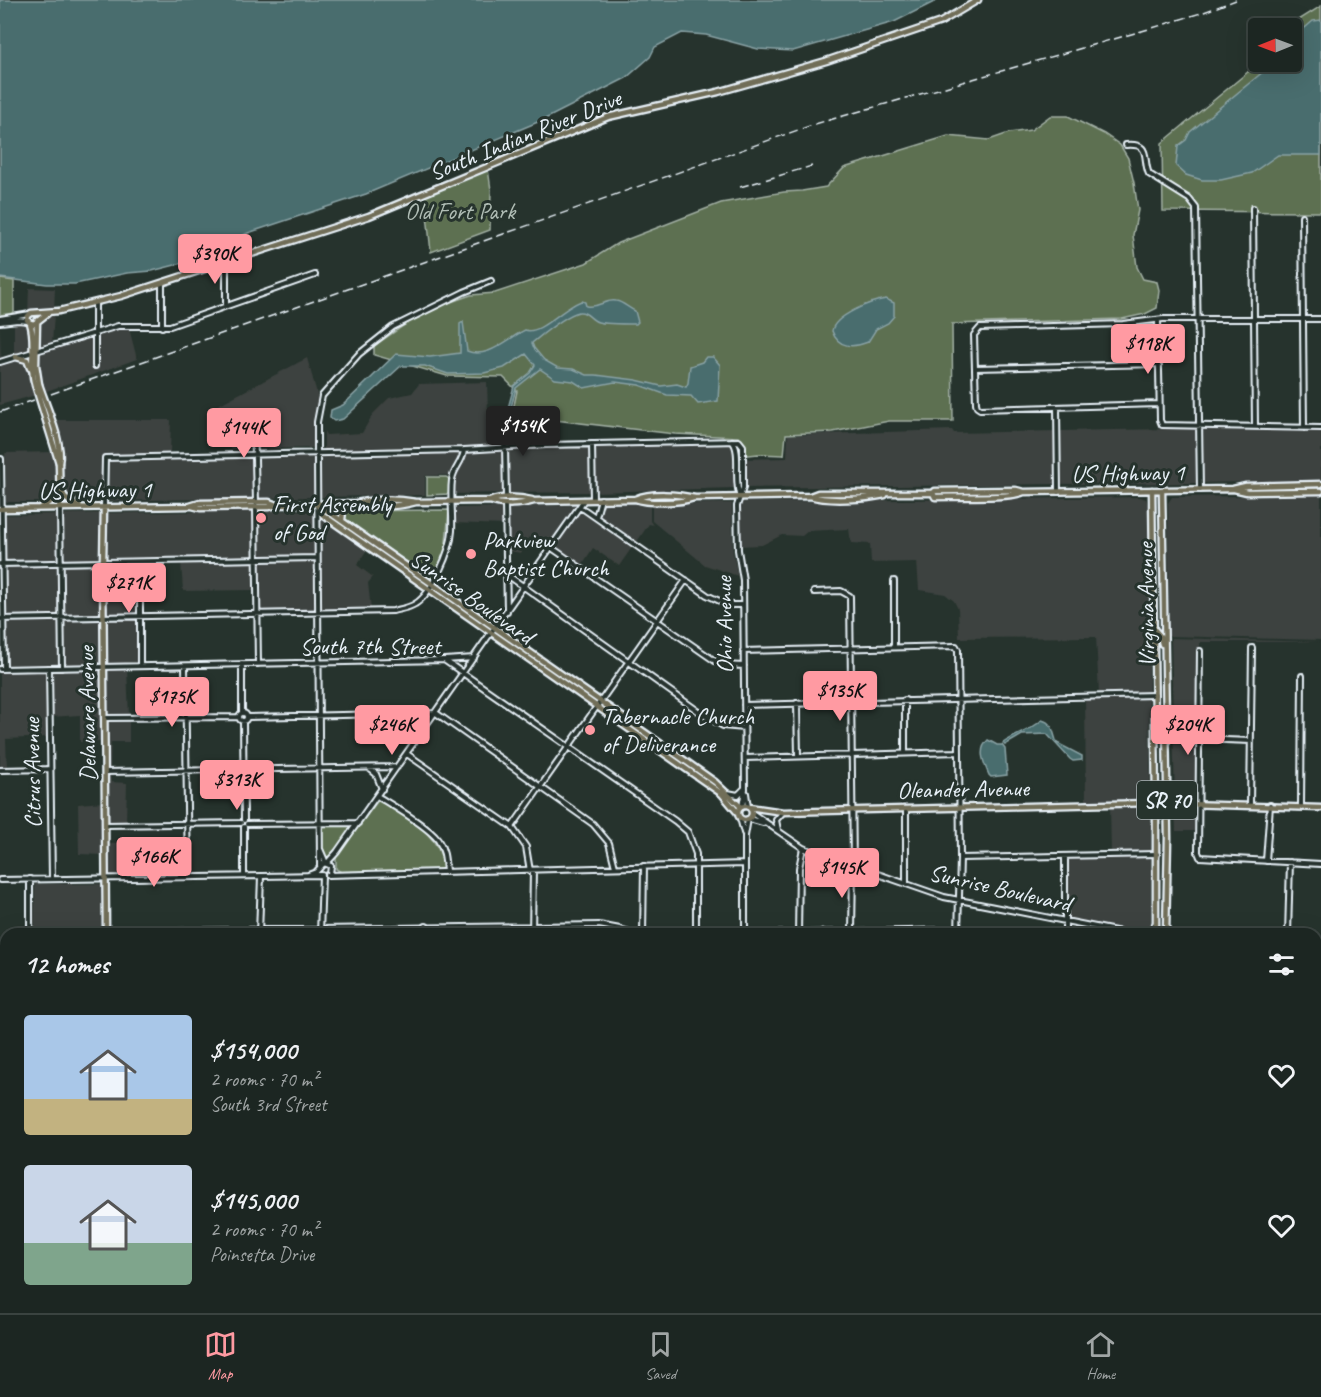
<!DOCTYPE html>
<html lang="en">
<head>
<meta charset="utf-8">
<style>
  body { margin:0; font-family:Caveat,sans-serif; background:#252e2a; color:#f1f3f6; height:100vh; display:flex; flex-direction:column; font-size:22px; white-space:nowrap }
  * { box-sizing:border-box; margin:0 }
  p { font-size:20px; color:#a0a5a5 }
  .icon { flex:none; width:33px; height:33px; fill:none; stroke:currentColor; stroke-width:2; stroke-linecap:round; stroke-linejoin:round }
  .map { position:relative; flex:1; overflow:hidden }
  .details { position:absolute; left:0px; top:928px; width:1322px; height:386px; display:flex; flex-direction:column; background:#1c2622; border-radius:18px 18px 0 0; box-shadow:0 6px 24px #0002,0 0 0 2px #3a4340 }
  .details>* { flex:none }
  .needle { width:39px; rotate:269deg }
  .buttons { position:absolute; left:1248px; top:18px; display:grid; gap:12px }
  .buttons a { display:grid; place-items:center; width:54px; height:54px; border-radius:6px; background:#1c2622; box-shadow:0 6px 24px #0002,0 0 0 2px #3a4340; font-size:30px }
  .price { position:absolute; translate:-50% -51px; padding:0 14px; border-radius:6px; background:#ff9aa2; color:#111; font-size:20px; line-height:39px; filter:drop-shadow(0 2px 3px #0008) }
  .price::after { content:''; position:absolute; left:50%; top:36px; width:18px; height:14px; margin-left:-9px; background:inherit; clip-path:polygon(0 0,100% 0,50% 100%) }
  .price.on { background:#222; color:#fff }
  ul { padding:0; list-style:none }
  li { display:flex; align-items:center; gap:18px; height:150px; padding:0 24px }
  li span { display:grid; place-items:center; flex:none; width:168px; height:120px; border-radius:6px; color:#555 }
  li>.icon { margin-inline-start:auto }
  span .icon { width:72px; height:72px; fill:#fffc; stroke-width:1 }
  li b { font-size:26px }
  h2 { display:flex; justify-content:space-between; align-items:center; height:72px; padding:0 24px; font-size:26px }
  .tabs { display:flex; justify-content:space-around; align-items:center; height:84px; border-top:2px solid #3a4340; background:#1c2622; font-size:16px; color:#a0a5a5 }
  .tabs a { display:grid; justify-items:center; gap:3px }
  .tabs .on { color:#ff9aa2 }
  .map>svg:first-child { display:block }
</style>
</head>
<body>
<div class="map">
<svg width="1321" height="1313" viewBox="0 0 1321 1313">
  <rect width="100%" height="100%" fill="#26332d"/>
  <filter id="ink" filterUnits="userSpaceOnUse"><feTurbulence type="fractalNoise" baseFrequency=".0167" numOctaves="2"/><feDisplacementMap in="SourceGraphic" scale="12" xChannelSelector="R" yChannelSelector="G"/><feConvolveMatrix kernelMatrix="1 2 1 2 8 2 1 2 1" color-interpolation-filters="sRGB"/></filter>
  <g filter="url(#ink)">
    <path fill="#3c423f" d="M29,288L55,289L54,311L28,313Z
      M54,314L52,344L39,348V322L43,318Z
      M19,321L29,325L30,352L0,360V324L1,357L14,353V322Z
      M119,328H129L137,359L44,392L38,373L39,352L94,335L93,368H97L98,333Z
      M307,358L318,397L314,448L231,449L216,406Z
      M15,360H20L27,365L36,395L0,405V364Z
      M487,382L489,443L734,439L548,443L464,448L324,452V431L326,435L362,433L373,414L389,398L412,393L419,384Z
      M53,420H171L170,454H194L104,456L103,501H73L62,491L63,465L61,453L63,452Z
      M1167,429H1198V483L1060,484V431Z
      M1202,429L1321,431V480L1202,483Z
      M952,430L954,433L1056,431V484L745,488L744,459L787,458L788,435Z
      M733,443L734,488L595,492L594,446Z
      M590,446V492L508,493L507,448Z
      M503,448L504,493L454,494L455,477L462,465L466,452Z
      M53,452L57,471L58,486L53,497L47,502H6L5,453Z
      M461,452V458L450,478L446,475L425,476V495L319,497V456Z
      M315,455V497L258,498L257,456Z
      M253,456V498L107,501V459Z
      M1321,495V640L1169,636L1168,503L1172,497Z
      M1140,497L1146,499L1148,505L1149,693L1099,694L1096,637L959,638L958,609L954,601L945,594L919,590L917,562L871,563L870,544L851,543L849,529L808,531L802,536L782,535L762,545L740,546L741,502Z
      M732,503L733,553L738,576L705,565L652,521V504Z
      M601,504H650V521L653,525L649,524L636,543L599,517Z
      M578,505L548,550L530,537L521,553L509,551L508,506Z
      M504,507V525L454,523V508Z
      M581,508L633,546L619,566L593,548L582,565L556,546Z
      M315,510V556L258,557V511Z
      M254,511V557L105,560V513Z
      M319,511L368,548L357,565L373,577L368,583L371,609L320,611Z
      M101,513V560L63,561L62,514Z
      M58,514L59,562L5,563L4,515Z
      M315,560L316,611L259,612L258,561Z
      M254,561L255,590L183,591L181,562Z
      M138,563V614L106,615L105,564Z
      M101,564L102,615L63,616V565Z
      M59,565V616L6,617L5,566Z
      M102,618V665L64,666L63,620Z
      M106,618H138V665H106Z
      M59,620L60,666L6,667V621Z
      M1171,638L1321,642H1200V649L1198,650L1196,802L1175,801Z
      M127,668L129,716H106V669Z
      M102,669L104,875L103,855L79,854L78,804L103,802L100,742H80V715L52,717L51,670Z
      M47,670L48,737L6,739L7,768H0V671Z
      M1149,697L1151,801L1086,802L1085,698Z
      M106,719L129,720V742H111L110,769H107Z
      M107,773H110L111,782L127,783L126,822H108Z
      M1151,804V852L1111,853L1110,805Z
      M1175,805H1196V831H1176Z
      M135,843L134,873L108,875V844Z
      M1151,856V926L1148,930L1130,932L1067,919V857Z
      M35,884H101V934H34Z
      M0,957H6V1030H0Z"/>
    <path fill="#5d6f51" stroke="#a2b0a4" stroke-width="1.5" d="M1321,6V212L1163,211L1162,143L1260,62H1292V28H1286Z
      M1050,116H1068L1104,134L1120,145L1128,158L1134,183L1138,210L1133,235L1137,267L1143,279L1157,282L1159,290L1157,308L1145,314L1122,319L952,324L953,421H889L833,432L786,434L784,455L758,454L740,456L738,437L675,434L512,415L517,391L503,377L447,376L374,355V346L409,322L445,304L471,295L495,293L586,263L618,243L721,203L784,192L802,191L826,187L844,168L948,136L989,140L1009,133L1031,130Z
      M488,169L491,190L490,230L431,252L425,196Z
      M0,279L14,281V313L0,315Z
      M427,477H446L449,479V494L427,495Z
      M449,510L445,553L432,579L332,511Z
      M379,799C406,818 440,832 444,868L441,871L343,873L336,869V857Z
      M322,824H355L335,852L326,861L322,849Z
      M866,1308H1142V1313H866Z"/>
    <path fill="#496d6e" stroke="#89a2a5" stroke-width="1.5" d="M0,0H938L894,22L793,51L758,49L706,35L682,33L655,47L650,57L626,78L545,119L366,194L248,233L179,264L152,271L127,273L75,284H47L0,278Z
      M1321,20V155H1278L1252,173L1221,180H1202L1186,175L1176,166L1178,146L1186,140L1190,132L1275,62H1292V39L1313,21Z
      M886,299L894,303V316L888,323L876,329L868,342C853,348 838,348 832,331C834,316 871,301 886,299Z
      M582,301L585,302L586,306C601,308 604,299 616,301C623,302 628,308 635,311L638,322L636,324C627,324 605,324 598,322C590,320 588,311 579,312C565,315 543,334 532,343L534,348L544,360L558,368L573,369L587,375H596L636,380L661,386L677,384L686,387L688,383L690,366L702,362L706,357H713L720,365L718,401L698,404L691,396L667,395L639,385L615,382L584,388L573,381L555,379L540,369L516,388L503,439L500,438L514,386L530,373L535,365L526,354L504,368L484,373L448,374L425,366H401L343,419L334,421L330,418L331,410L343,405L396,354L430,357L460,353V324L463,322L467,351C487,360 508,338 525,330C540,336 565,305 582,301Z
      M1042,720C1054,723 1053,734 1057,743L1082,756V760L1073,761L1070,759L1047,734L1022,735L1005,745L1003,743C1016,734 1030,731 1042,720Z
      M988,740L997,745H1002L1005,749L1007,775L991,777L989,775C984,763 977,750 988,740Z"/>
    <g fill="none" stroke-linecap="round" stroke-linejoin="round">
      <g stroke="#e8f1f8" stroke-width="8">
        <path id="minor" d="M1126,145C1152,143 1142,158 1149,174L1189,199L1196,208L1200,490
          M1253,208L1255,427
          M1302,216L1304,428
          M226,263V306
          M162,284V327
          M95,303V366
          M0,319L30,314
          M1158,321L1160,420L1162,425L1321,428
          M0,322L18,320L28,321
          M0,362L118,326H170L315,275
          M975,368L1159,364
          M1159,404L980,409L977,407L976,403L974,335L980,328L1123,324L1163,319H1321
          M1057,407L1058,492
          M254,415L256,503
          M732,441C742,450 733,481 740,497
          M592,444L593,500
          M505,446L506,498
          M1,459L4,669
          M505,504L507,611
          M104,507L105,458L464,450L546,445L739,441L743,446V488L737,506L738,550L743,580L745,789L742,807
          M579,507L585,510L707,595L728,605H743
          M60,508L62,668
          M256,508L258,664
          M596,517L601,499
          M552,548L715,661L724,665L744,666
          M140,562V666
          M0,564L317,558
          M506,574L705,716L723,726L744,728
          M894,581V646
          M814,592L841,591L850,596L853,866L852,932
          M0,619L393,611C400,609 409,608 415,604C432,594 451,550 452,531C453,514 450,497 452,480C453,469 463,462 464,450
          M743,651L956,646L958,650L960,858L958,934
          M1200,651L1198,852L1200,857L1321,864
          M445,660L474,658
          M242,664V713
          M185,666L188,877
          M49,668L52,879
          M0,669L444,660L675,821L688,832L696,854V934
          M905,700V753
          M797,703L798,756
          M744,705L1155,695
          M239 717a4 4 0 1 1 8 0a4 4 0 1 1-8 0Z
          M407,714L413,720L420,735
          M247,717L436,713L593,824L609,843L615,867
          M104,718L239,717
          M243,721L244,820
          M1199,739L1251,741
          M407,754L512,827L526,847L530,871
          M745,758L958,752
          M370,769L376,774L382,789
          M0,770L50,769
          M105,772L397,767
          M728,793L738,795L744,789
          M746,793L748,807
          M377,796C393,806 428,826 438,840C445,850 445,861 446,872
          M1250,805L1252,648
          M1301,807L1302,676
          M906,809V884
          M752,813L803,848L944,897L1131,934
          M740,818L744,833
          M749,819L763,823
          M247,824L358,823
          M106,825L241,823
          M244,827V876
          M512,827L686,580
          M778,830L776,820L783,812
          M320,849L326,863
          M960,858L1157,854
          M1266,861L1270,805
          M327,863L337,852L584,500
          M320,866L317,462V422L322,396L359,354L393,327L464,292L491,281
          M308,875L316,872L324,863L331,866L330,874
          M328,875L745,864
          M30,879V934
          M0,880L321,875
          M106,932L599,925L620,929L636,934
          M259,934L261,876
          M320,934L322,875
          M426,934V926
          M532,934L533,870
          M643,934L644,866
          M745,934V836L748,819
          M753,934L958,930
          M798,934L799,868L803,848
          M1065,934V856
          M1131,934L1149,931L1155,924
          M1288,934L1290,862
          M0,952H6
          M1316,1016L1321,1019
          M0,1033H6
          M1316,1079H1321
          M0,1101H6
          M1316,1134H1321
          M0,1153H6
          M1316,1189H1321
          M0,1193H6
          M1316,1243H1321
          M1316,1298H1321
          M225,1308L229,1313
          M289,1308L293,1313
          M492,1308L493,1313
          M722,1308L728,1313
          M34,1313V1308
          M109,1313L194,1308
          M314,1313V1308
          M377,1313V1308
          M431,1313L432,1308
          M571,1313L573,1308
          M662,1313L664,1308
          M669,1313L671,1308
          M778,1313L780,1308
          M812,1313V1308
          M840,1313L847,1310
          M937,1313V1308
          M1198,1313V1308
          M1297,1313V1308"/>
      </g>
      <g stroke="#e8f1f8" stroke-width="9">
        <path id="major" d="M48,313L34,324L30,323L27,320L28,316L31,313L59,311L121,296L369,216L608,117L718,92L826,61L941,22L978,0
          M37,321L36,365L39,384
          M30,323C37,343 28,365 35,385
          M16,357L27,360L30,368
          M59,463L60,508
          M60,488L66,499L80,507
          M1234,489L1247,492L1321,491
          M1152,490L1156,803V934
          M1162,490L1168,838L1166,934
          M933,493L935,497C955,496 1009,499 1024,492L1233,489L1246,486L1321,484
          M810,496L818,493H933L935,491L1016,490L1024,492
          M635,499C649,504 680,503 694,498
          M490,501C503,506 521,505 534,501L635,499C651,492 678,494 695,498L810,496C830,502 866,499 885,495
          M317,504L323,515L722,794L738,813
          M359,504C377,507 398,507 416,502L490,501C501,496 520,497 532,500
          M319,505L677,755L715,782L741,807
          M192,506L200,508L269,507L277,505L356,503C375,499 396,498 416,502
          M104,507L103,562L106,934
          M40,508L53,500L59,489
          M0,509L190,506L200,503L269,502L277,505
          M342,520L343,510L347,503
          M1154,629L1160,636L1162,644
          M738 813a7 7 0 1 1 14 0a7 7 0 1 1-14 0Z
          M749,807L783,812L1150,803L1321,808
          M99,1308L100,1313
          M105,1308L106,1313
          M1148,1313L1149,1308
          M1158,1313V1308"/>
      </g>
      <use href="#minor" stroke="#26332d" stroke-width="4"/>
      <use href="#major" stroke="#716e59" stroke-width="4.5"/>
      <path stroke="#e8f1f8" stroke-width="1.5" stroke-dasharray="9 4.5" stroke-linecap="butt" d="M740,187L812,166
        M0,412L815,124L1149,29L1204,12L1236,0"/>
      <g stroke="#e8f1f8" stroke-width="9" stroke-linecap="butt">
        <path id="major-bridge" d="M39,384C45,403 64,444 59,463
          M35,385L59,463"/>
      </g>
      <use href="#major-bridge" stroke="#716e59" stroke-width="4.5"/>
    </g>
  </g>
  <g fill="#ff9aa2" stroke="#26332d" stroke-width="2">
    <circle cx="261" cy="518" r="6"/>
    <circle cx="471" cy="554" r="6"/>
    <circle cx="590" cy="730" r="6"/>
  </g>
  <g text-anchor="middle" stroke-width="6" stroke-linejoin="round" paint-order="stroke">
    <rect fill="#26332d" stroke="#aeb8bb" stroke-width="1.5" x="1137" y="781" width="60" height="38" rx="4.5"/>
    <g font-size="22" font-weight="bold" fill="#e8f1f8">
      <text x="1167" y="808">SR 70</text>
    </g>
    <g font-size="24" fill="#e8f1f8" stroke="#26332d">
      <text transform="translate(525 135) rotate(-22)" y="8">South Indian River Drive</text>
      <text transform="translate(1128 473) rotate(-1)" y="8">US Highway 1</text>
      <text transform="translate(95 490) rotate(-1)" y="8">US Highway 1</text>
      <text transform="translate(472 597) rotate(35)" y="8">Sunrise Boulevard</text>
      <text transform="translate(1146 605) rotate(-91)" y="8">Virginia Avenue</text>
      <text transform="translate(724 625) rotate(-91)" y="8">Ohio Avenue</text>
      <text x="370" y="654">South 7th Street</text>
      <text transform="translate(87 714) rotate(-91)" y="8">Delaware Avenue</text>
      <text transform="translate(32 773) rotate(-91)" y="8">Citrus Avenue</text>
      <text transform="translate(963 789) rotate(-1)" y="8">Oleander Avenue</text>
      <text transform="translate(1000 888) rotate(13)" y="8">Sunrise Boulevard</text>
    </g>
    <g font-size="24" fill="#b0bdb5" stroke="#26332d">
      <text x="460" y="219">Old Fort Park</text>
    </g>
    <g font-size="24" fill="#e8f1f8" stroke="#26332d" text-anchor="start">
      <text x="273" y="512">First Assembly<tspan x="273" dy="28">of God</tspan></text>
      <text x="483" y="548">Parkview<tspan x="483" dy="28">Baptist Church</tspan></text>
      <text x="602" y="724">Tabernacle Church<tspan x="602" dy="28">of Deliverance</tspan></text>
    </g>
  </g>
</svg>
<div class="buttons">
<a><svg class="needle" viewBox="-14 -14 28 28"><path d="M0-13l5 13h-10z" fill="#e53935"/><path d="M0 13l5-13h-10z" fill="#a0a5a5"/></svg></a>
</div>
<b class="price" style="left:215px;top:285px">$390K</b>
<b class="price" style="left:1148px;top:375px">$118K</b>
<b class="price on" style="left:523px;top:457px">$154K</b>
<b class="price" style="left:244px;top:459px">$144K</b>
<b class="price" style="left:129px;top:614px">$271K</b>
<b class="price" style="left:840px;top:722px">$135K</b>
<b class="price" style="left:172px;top:728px">$175K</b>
<b class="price" style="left:392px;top:756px">$246K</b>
<b class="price" style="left:1188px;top:756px">$204K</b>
<b class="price" style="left:237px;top:811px">$313K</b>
<b class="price" style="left:154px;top:888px">$166K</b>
<b class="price" style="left:842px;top:899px">$145K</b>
<section class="details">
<h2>12 homes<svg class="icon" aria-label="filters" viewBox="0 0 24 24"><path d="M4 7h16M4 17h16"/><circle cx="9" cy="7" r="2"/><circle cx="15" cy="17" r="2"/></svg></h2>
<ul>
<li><span style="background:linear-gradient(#a9c7e8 70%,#c2b280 0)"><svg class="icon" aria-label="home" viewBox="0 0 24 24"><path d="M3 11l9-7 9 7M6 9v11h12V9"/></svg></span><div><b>$154,000</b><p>2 rooms · 70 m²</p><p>South 3rd Street</p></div><svg class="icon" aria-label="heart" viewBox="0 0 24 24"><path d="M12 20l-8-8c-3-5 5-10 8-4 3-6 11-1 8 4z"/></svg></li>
<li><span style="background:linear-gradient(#c9d6e8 65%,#7fa58c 0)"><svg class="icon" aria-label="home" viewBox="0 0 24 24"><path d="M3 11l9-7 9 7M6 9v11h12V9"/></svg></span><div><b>$145,000</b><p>2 rooms · 70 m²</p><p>Poinsetta Drive</p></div><svg class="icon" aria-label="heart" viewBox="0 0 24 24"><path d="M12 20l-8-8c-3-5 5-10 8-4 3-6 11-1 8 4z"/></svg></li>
</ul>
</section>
</div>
<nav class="tabs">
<a class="on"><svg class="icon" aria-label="map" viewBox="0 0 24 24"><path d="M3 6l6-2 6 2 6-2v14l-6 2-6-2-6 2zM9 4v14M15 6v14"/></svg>Map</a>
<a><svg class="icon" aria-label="saved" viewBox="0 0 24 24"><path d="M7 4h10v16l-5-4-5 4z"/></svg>Saved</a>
<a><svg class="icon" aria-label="home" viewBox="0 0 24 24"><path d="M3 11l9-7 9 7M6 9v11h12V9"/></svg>Home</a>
</nav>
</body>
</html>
